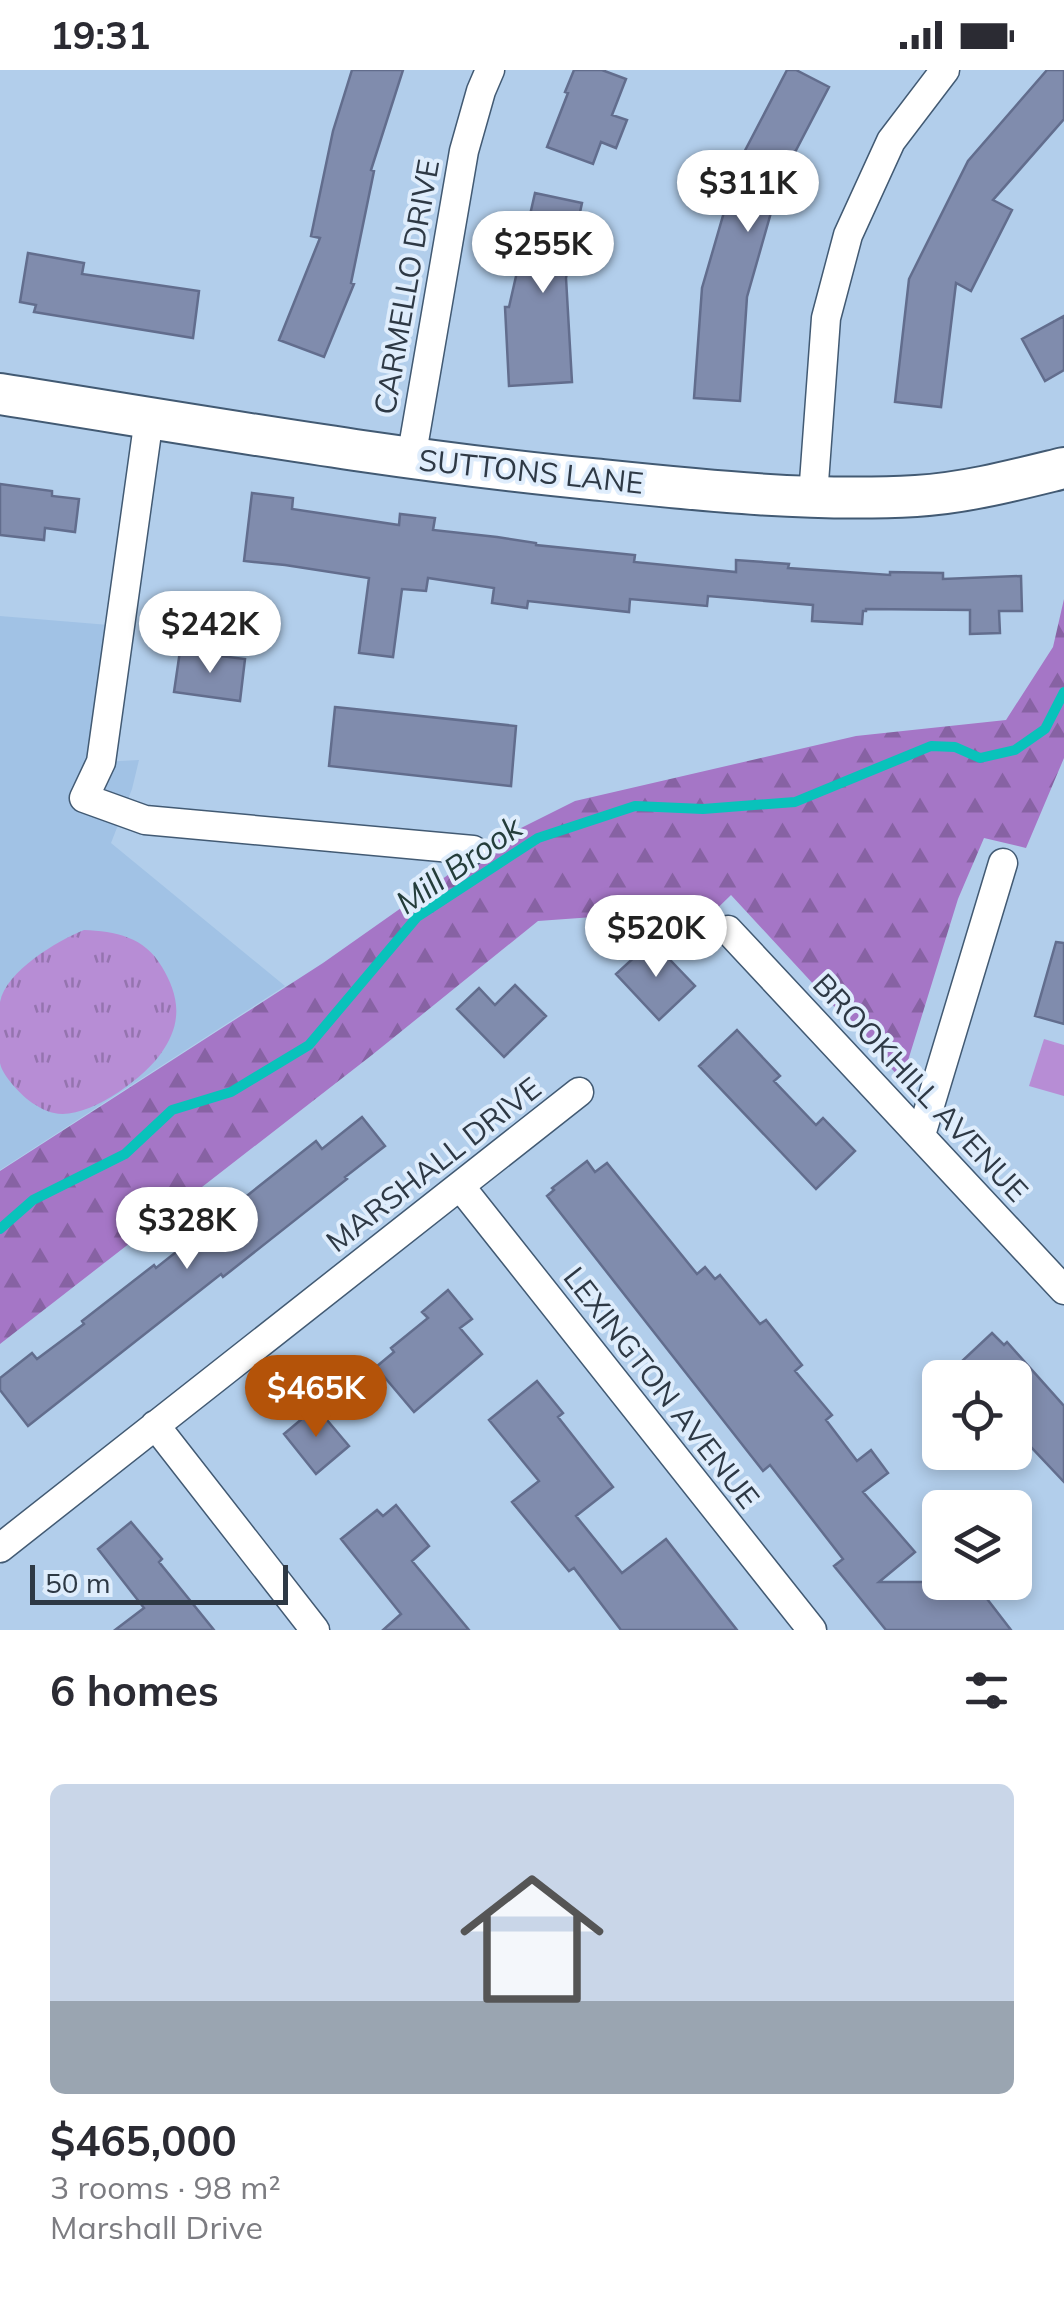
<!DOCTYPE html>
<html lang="en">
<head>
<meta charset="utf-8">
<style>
  body { margin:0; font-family:Mulish,sans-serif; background:#f2f2f3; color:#2b2b33; height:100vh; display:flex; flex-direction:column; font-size:38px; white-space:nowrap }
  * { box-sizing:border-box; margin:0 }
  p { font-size:32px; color:#7c7c81 }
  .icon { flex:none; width:55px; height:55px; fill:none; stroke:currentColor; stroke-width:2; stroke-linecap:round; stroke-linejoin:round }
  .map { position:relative; height:1560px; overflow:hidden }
  .details { display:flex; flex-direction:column; background:#fff; flex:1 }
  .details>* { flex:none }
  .fabs { position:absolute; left:922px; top:1290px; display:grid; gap:20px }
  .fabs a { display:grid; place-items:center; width:110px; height:110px; border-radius:15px; background:#fff; box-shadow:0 5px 15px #0003; font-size:50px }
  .scale { position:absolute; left:30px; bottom:25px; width:258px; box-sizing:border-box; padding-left:10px; border:5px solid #2e3945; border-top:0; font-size:28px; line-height:35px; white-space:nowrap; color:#2e3945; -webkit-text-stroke:8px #dfedfc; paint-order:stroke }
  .price { position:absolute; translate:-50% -85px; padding:0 22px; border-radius:35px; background:#fff; color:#222; font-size:32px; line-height:65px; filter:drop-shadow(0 2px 5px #0008) }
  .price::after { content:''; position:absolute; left:50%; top:60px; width:30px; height:22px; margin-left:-15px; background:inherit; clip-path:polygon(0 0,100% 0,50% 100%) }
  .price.active { background:#b45309; color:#fff }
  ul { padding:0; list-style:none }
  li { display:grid; align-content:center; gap:20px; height:530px; padding:0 50px }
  li span { display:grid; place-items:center; height:310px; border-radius:15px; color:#555 }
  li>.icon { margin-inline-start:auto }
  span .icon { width:180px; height:180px; fill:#fffc; stroke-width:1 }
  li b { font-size:42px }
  h2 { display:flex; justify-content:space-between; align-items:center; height:120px; padding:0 50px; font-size:42px }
  .status { display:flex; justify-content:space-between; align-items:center; height:70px; padding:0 50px; background:#fff; direction:ltr }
  .status svg { height:28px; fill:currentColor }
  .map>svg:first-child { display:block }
</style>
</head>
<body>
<div class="status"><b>19:31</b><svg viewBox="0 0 49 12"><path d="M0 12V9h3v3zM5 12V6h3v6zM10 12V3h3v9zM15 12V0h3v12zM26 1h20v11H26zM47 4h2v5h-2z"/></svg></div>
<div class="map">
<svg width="1064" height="1560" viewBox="0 0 1064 1560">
  <defs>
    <pattern id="forest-firs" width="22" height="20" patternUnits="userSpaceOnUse" patternTransform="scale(2.5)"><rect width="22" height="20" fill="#a576c6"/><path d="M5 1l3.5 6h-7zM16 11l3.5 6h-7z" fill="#8762a3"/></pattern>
    <pattern id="park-tufts" width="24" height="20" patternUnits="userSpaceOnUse" patternTransform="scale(2.5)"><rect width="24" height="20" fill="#b78dd5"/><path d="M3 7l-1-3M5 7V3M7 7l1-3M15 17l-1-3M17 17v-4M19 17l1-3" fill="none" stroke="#9574af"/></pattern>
  </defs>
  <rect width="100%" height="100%" fill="#b2ceeb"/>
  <path fill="#a1c2e5" d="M0,546L121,556L102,692L139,690L132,719L111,773L285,916L0,1100Z"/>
  <path fill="url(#forest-firs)" d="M1064,529V688L1026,778L984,768L958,829L902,1010L731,825L695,860L677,841L538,851L372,985L0,1274V1101L323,893L499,769L575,731L856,666L1006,650L1053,577Z"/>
  <path fill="url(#park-tufts)" d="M84,860C115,861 145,867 162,897C171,912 178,929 176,947C175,959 169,972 162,982C145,1008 86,1051 54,1043C46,1042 33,1034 27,1029C18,1021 2,1005 0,993C0,986 0,977 0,970C0,958 0,944 0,932C6,901 57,871 84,860Z"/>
  <path fill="#b78dd5" d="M1044,969L1064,975V1026L1029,1016Z"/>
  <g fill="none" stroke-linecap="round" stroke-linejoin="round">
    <path stroke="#09c2bb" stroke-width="10" d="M0,1159L33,1130L125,1084L172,1040L231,1022L309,975L417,847L538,768L635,736L703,739L795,732L931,676L955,677L980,688L1015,680L1045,659L1064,622"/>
  </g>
  <path fill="#808cad" stroke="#626d8d" stroke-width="2.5" d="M352,0H403L371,100L374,101L351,213L354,214L324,287L279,270L320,168L311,166L333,61Z
    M574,0H602L626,9L612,45L627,50L616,78L601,72L593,94L547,77L568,23L565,22Z
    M787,0H796L829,17L780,111L747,227L740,331L694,328L702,218L738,94Z
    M1047,0H1064V49L993,130L1012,140L971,221L956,213L941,337L895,332L909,209L968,91Z
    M535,123L582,133L566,208L572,312L509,316L505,237H509Z
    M28,183L84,193L82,204L199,221L193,268L34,242L36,235L20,232Z
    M1064,246V300L1045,311L1022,269Z
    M0,414L52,421V426L79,429L75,462L45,458L44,470L0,465Z
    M252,423L293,428L292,439L399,455L400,444L435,448L433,460L497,467L536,473V475L635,485L634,492L736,502V490L789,494L788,498L890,505V502L943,503V509L1021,506L1022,541H999L1000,563L970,564V540L866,539V541H863L862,554L812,551L813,535L708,526L707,536L630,529L629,542L528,531L527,538L492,533L494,518L428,508L426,521L402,519L393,587L359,583L369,508L285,495L244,491Z
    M180,581L245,589L240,631L174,622Z
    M335,637L516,656L511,716L329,696Z
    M652,871L695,916L659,950L616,904Z
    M1056,872L1064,873V954L1035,946Z
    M515,915L546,946L504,987L457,939L479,918L495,935Z
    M737,960L780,1006L774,1011L816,1055L823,1048L855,1081L816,1119L699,996Z
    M362,1047L385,1076L345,1107L347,1109L223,1207L221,1204L28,1356L0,1320V1308L32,1283L37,1289L84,1254L82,1251L154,1195L156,1198L316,1071L322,1079Z
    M587,1091L595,1102L607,1093L697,1204L705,1197L715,1209L720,1205L760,1254L766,1250L802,1295L795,1301L832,1345L826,1350L857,1391L871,1380L888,1403L863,1422L915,1482L879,1512H974L1011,1560H886L834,1496L843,1489L770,1395L763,1401L547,1126L554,1120L552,1118Z
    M448,1220L472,1249L460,1258L482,1284L414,1342L376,1297L394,1282L391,1278L428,1248L422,1242Z
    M992,1263L1004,1275L1007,1272L1064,1336V1412L1015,1360V1308H944Z
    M537,1311L563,1343L558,1347L613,1417L576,1446L622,1503L666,1469L737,1560H621L574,1498L569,1501L512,1432L539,1411L489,1350Z
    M316,1337L349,1376L316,1404L284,1364Z
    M396,1435L429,1476L412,1491L469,1560H383L401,1544L341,1469L377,1440L383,1446Z
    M131,1452L162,1489L159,1492L214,1560H115L144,1538L98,1479Z"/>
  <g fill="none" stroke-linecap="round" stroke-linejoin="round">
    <g stroke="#425a73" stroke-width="31">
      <path id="street" d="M149,348L101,692L84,728L145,750L473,780
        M411,389L464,81L481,21L490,0
        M813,426L826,248L848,165L891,71L945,0
        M728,860L1064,1220
        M921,1065L1003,793
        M460,1116L812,1560
        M155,1355L315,1560
        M0,1478L579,1022"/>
    </g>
    <g stroke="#425a73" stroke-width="44">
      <path id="secondary" d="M0,324C197,355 393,390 591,409C698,420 808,432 916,426C966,423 1015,410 1064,398"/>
    </g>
    <use href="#street" stroke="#fff" stroke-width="28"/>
    <use href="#secondary" stroke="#fff" stroke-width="40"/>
  </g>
  <g text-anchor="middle" stroke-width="8" stroke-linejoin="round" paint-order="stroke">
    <g font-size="30" fill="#2e3945" stroke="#dfedfc">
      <text transform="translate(407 217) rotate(-80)" y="10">CARMELLO DRIVE</text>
      <text transform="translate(531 402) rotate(6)" y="10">SUTTONS LANE</text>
      <text transform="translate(920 1018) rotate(47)" y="10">BROOKHILL AVENUE</text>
      <text transform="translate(434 1095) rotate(-38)" y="10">MARSHALL DRIVE</text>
      <text transform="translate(661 1318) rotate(52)" y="10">LEXINGTON AVENUE</text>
    </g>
    <g font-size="32" font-style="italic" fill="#243d3b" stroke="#dfedfc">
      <text transform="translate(459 795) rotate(-35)" y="11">Mill Brook</text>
    </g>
  </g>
</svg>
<div class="fabs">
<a><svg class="icon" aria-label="locate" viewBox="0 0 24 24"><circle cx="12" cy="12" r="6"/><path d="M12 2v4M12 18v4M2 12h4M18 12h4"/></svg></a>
<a><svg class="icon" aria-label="layers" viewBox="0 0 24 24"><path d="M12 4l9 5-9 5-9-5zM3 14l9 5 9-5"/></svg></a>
</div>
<div class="scale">50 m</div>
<b class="price" style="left:748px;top:165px">$311K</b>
<b class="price" style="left:543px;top:226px">$255K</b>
<b class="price" style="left:210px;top:606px">$242K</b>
<b class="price" style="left:656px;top:910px">$520K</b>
<b class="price" style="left:187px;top:1202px">$328K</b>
<b class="price active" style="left:316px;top:1370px">$465K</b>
</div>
<section class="details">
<h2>6 homes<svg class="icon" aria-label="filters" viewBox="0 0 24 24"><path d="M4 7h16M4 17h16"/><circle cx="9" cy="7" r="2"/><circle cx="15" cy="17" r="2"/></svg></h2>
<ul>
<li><span style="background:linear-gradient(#c9d6e8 70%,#9aa5b1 0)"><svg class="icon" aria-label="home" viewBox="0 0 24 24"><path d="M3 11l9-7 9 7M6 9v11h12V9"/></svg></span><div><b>$465,000</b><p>3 rooms · 98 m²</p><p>Marshall Drive</p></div></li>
</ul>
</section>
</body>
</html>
